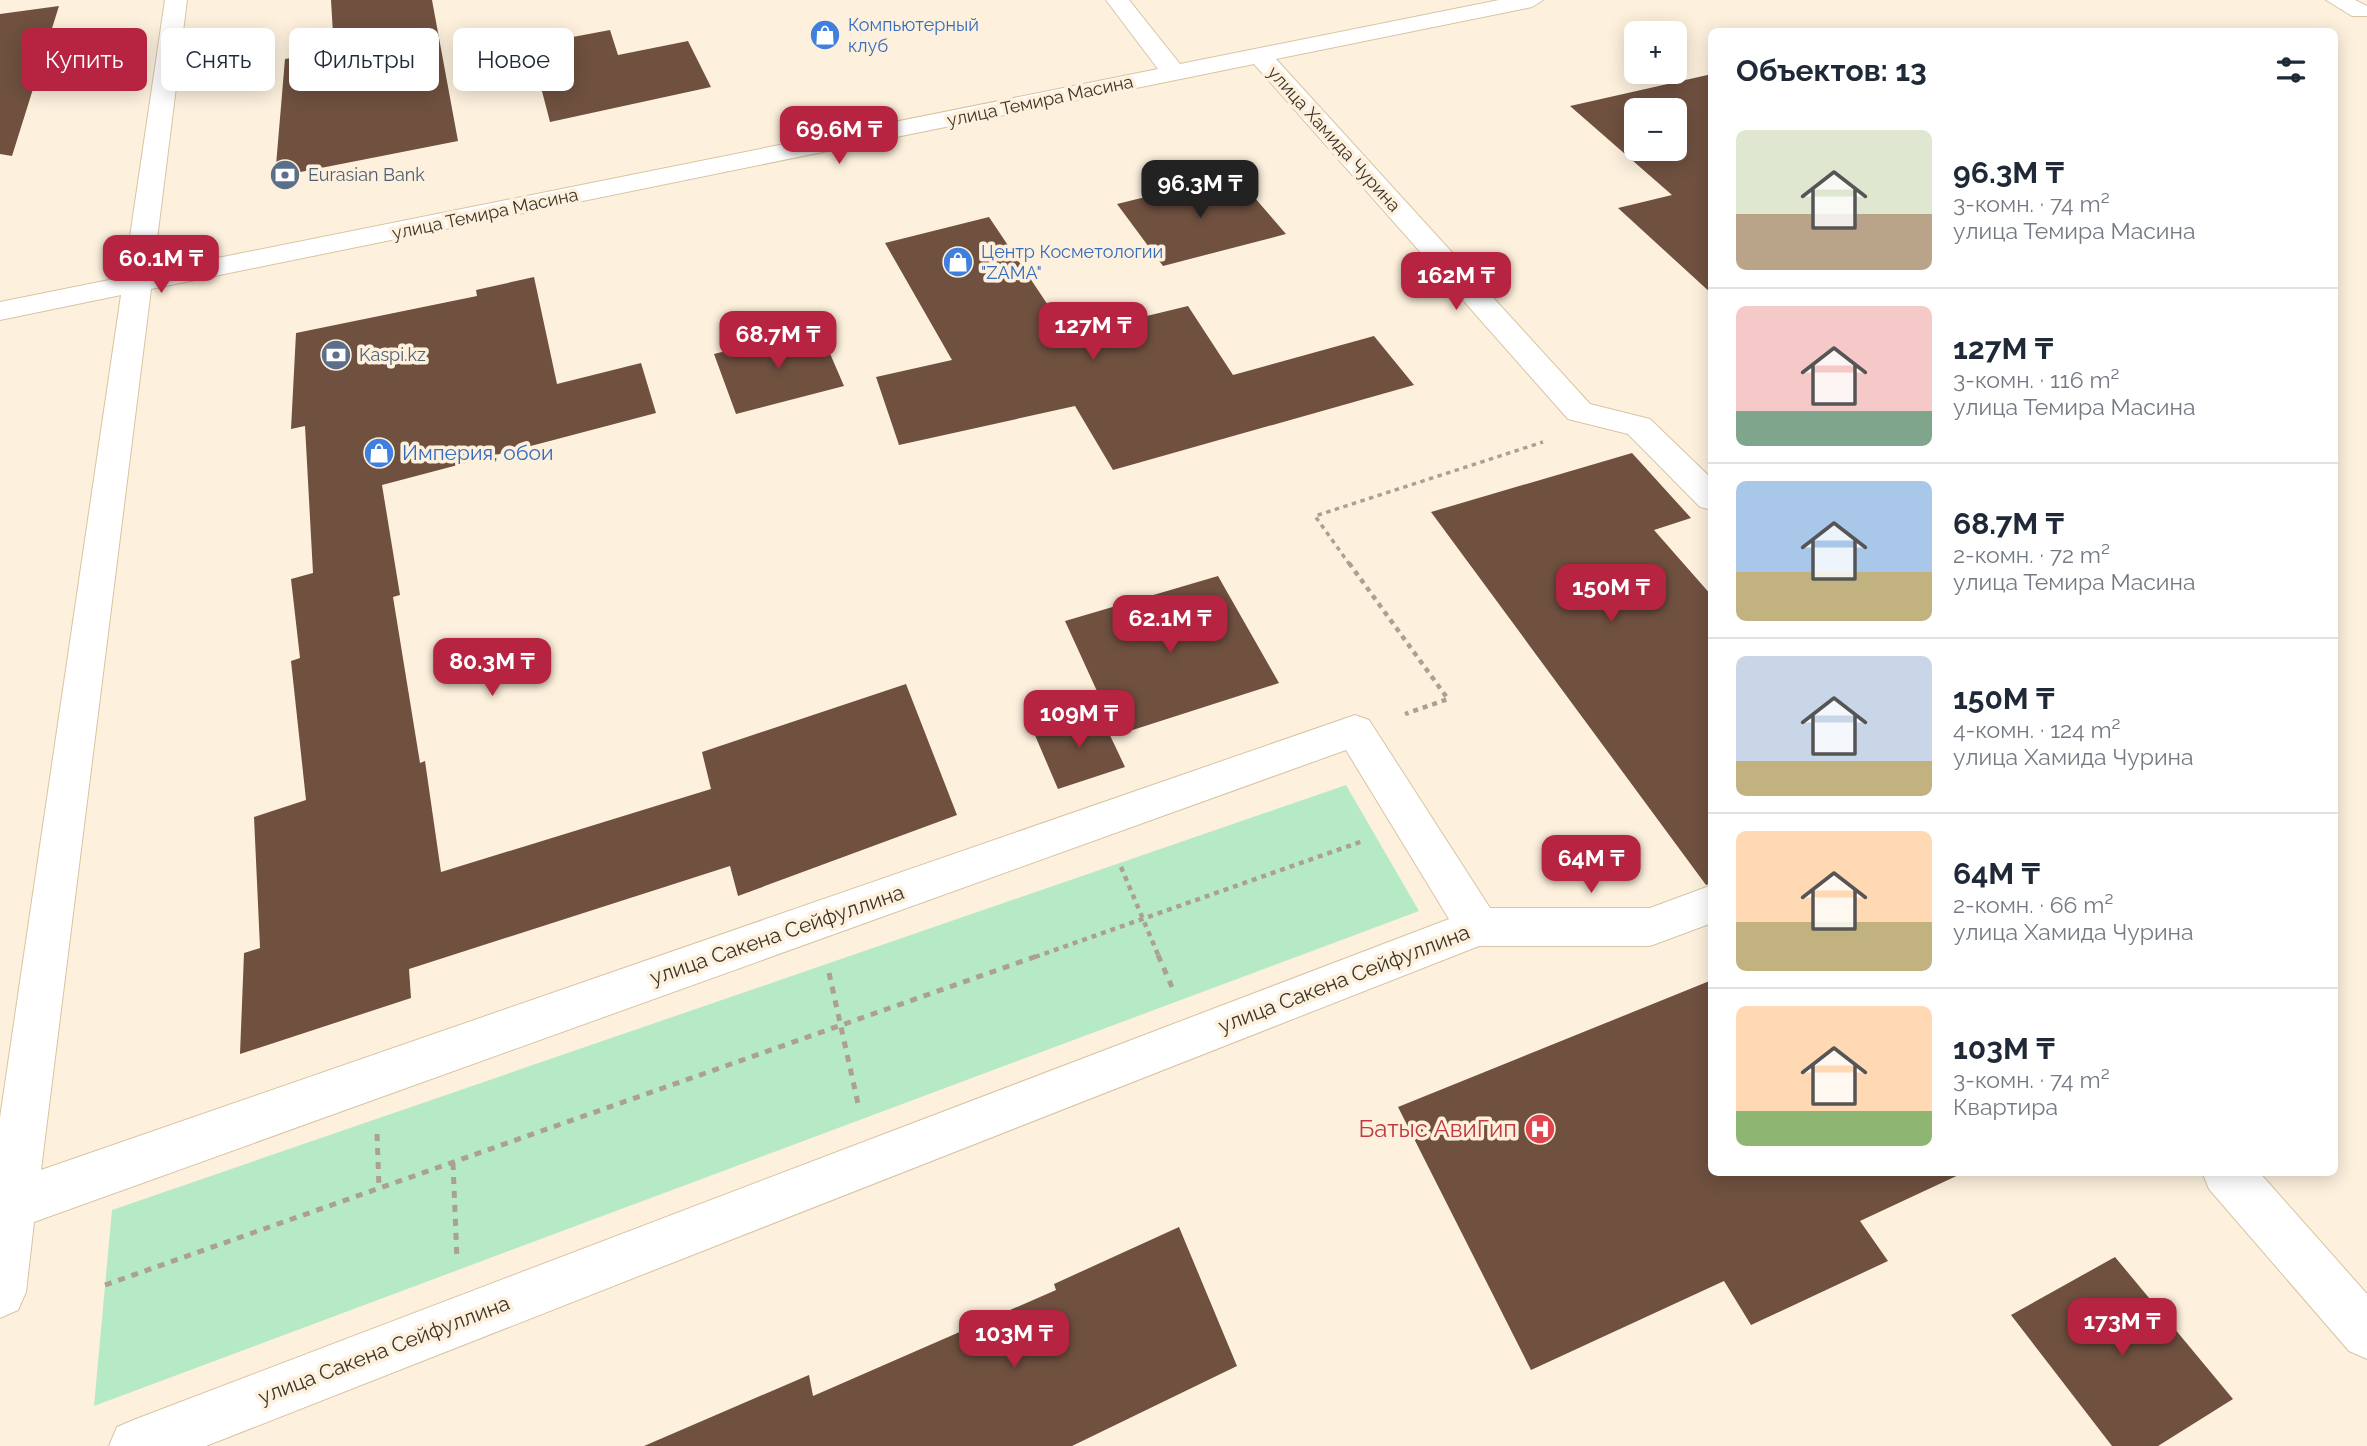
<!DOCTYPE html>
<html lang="ru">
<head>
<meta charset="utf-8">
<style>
  body { margin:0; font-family:Raleway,sans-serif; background:#f2f2f3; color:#1f2937; height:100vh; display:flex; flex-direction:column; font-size:26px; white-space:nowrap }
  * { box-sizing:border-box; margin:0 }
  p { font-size:23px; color:#747a83 }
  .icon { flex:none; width:38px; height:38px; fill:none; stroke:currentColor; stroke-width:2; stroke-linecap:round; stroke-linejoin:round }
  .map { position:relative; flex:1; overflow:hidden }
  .panel { position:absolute; left:1708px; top:28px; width:630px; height:1148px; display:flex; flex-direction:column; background:#fff; border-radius:10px; box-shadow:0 4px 18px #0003 }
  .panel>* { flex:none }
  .guide { position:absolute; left:21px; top:28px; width:665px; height:63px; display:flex; gap:14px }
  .buttons { position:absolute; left:1624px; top:21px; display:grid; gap:14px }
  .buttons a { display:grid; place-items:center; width:63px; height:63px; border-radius:10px; background:#fff; box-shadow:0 4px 18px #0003; font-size:35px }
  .price { position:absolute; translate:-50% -60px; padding:0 16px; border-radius:14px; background:#b62442; color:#fff; font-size:23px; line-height:46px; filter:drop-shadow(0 2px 4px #0008) }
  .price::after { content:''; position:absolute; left:50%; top:42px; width:21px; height:16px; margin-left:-10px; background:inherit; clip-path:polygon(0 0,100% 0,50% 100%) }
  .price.selected { background:#222; color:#fff }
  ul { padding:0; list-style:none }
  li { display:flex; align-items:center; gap:21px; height:175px; padding:0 28px }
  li+li { border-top:2px solid #e0e1e3 }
  li span { display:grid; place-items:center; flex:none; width:196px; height:140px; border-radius:10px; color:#555 }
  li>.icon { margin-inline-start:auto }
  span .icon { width:84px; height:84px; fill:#fffc; stroke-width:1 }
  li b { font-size:30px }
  h2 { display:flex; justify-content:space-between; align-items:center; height:84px; padding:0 28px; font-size:30px }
  .chip { padding:0 24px; border-radius:10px; background:#fff; box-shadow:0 4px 18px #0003; font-size:24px; line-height:63px }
  .chip.selected { background:#b62442; color:#fff }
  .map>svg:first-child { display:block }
</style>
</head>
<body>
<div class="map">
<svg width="2367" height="1446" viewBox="0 0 2367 1446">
  <rect width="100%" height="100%" fill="#fdf1dd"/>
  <path fill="#b6eac6" d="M1346,785L1419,911L94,1406L112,1210Z"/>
  <path fill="#705140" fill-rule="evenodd" d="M331,0H432L458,141L275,177L285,59L334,51Z
    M59,6L12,156L0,154V14Z
    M610,30L618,55L688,41L711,87L550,122L530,45Z
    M1712,74V294L1618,208L1672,195L1570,106ZM1636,110H1675V149H1636Z
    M1235,175L1286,234L1163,266L1117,204Z
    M989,217L1068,335L1188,306L1233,375L1374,336L1414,385L1113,470L1075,406L899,445L876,377L952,360L885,243Z
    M534,277L557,384L641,363L656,413L382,485L400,595L393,597L420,763L425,761L441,872L711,789L702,752L906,684L957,815L738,896L730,866L409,969L411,998L240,1054L244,953L260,948L254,817L306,800L291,661L300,658L291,579L313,573L305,426L291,429L296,333L477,296L476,290Z
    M819,328L844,386L736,414L714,354Z
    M1632,453L1691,518L1654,530L1712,596V883L1706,885L1431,512Z
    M1218,576L1279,683L1117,735L1065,621Z
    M1099,712L1125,767L1058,789L1034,733Z
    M1712,980V1172H1965L1860,1221L1888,1261L1751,1325L1724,1281L1531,1370L1398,1107Z
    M1179,1227L1237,1366L1072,1446H644L809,1375L813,1396L1056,1290L1054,1284Z
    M2115,1257L2233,1399L2158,1446H2112L2011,1315Z"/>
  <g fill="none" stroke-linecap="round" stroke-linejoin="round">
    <g stroke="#d8c4a3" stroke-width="2">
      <path id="minor" d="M165,0H187L153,271L1158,69L1106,0H1129L1180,64L1499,0H1543L1532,7L1276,59L1590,404L1650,419L1712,479V510L1700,507L1628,434L1568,419L1254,64L151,289L41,1170L1355,715L1369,720L1490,908H1650L1712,885V923L1650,946H1479L206,1446H109L117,1427L136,1419L1449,919L1346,750L34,1222L26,1292L18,1310L0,1318V1118L121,295L0,320V302L124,277Z
        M2326,0H2355L2367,6V16H2352Z
        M2202,1172H2259L2367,1294V1359L2349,1351L2209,1189Z"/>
    </g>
    <path stroke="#aca190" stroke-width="3.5" stroke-dasharray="4.5 4.5" stroke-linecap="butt" d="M1350,565L1315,516L1543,442"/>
    <path stroke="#aca190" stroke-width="4.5" stroke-dasharray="5 5" stroke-linecap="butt" d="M1349,563L1448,699L1405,714
      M1121,867L1159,957
      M1035,957L1363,841"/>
    <path stroke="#aca190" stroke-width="5" stroke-dasharray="7 7" stroke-linecap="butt" d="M1158,955L1172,987
      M829,973L859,1108
      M377,1134L379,1188
      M453,1163L457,1260
      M105,1285L1040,955"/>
    <use href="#minor" fill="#fff" fill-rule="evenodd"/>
  </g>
  <defs>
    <g id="shop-disc" transform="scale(1.575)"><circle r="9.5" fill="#3f7fe0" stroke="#fdf1dd"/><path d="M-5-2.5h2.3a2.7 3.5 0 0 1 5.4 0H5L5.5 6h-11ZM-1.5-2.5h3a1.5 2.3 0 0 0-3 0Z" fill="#fff"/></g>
    <g id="bank-disc" transform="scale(1.575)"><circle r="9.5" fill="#5c6f8a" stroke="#fdf1dd"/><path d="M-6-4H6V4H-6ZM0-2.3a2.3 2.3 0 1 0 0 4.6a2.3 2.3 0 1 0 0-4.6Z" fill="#fff"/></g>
    <g id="hospital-disc" transform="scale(1.575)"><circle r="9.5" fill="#e0444e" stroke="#fdf1dd"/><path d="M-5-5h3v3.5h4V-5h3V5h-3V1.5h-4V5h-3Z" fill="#fff"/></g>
  </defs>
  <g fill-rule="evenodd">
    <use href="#shop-disc" x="825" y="35"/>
    <use href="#bank-disc" x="285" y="175"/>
    <use href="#shop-disc" x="958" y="262"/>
    <use href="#bank-disc" x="336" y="355"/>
    <use href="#shop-disc" x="379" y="453"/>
    <use href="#hospital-disc" x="1540" y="1129"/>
  </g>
  <g text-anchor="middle" stroke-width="7" stroke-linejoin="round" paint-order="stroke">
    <g font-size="18" fill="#366cbe" stroke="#fdf1dd" text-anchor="start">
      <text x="848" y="31">Компьютерный<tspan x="848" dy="21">клуб</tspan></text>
      <text x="981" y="258">Центр Косметологии<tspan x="981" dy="21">"ZAMA"</tspan></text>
    </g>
    <g font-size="18" fill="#3e3528" stroke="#fdf1dd">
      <text transform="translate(1040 101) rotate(-12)" y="6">улица Темира Масина</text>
      <text transform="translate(1334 139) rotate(48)" y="6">улица Хамида Чурина</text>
      <text transform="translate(485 214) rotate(-12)" y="6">улица Темира Масина</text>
    </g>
    <g font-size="18" fill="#4e5e75" stroke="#fdf1dd" text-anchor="start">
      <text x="308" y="181">Eurasian Bank</text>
      <text x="359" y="361">Kaspi.kz</text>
    </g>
    <g font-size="21" fill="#366cbe" stroke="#fdf1dd" text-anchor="start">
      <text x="402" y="460">Империя, обои</text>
    </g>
    <g font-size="21" fill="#3e3528" stroke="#fdf1dd">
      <text transform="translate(777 935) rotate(-19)" y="7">улица Сакена Сейфуллина</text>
      <text transform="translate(1344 979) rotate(-21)" y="7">улица Сакена Сейфуллина</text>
      <text transform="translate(384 1350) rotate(-21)" y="7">улица Сакена Сейфуллина</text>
    </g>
    <g font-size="24" fill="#be3a42" stroke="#fdf1dd" text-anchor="end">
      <text x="1517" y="1137">Батыс АвиГип</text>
    </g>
  </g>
</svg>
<div class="buttons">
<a>+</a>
<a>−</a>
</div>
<b class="price" style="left:839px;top:166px">69.6M ₸</b>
<b class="price selected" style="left:1200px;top:220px">96.3M ₸</b>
<b class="price" style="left:161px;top:295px">60.1M ₸</b>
<b class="price" style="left:1456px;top:312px">162M ₸</b>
<b class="price" style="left:1093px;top:362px">127M ₸</b>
<b class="price" style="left:778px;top:371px">68.7M ₸</b>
<b class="price" style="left:1611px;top:624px">150M ₸</b>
<b class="price" style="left:1170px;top:655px">62.1M ₸</b>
<b class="price" style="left:492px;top:698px">80.3M ₸</b>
<b class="price" style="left:1079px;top:750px">109M ₸</b>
<b class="price" style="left:1591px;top:895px">64M ₸</b>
<b class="price" style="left:2122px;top:1358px">173M ₸</b>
<b class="price" style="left:1014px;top:1370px">103M ₸</b>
<div class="guide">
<a class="chip selected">Купить</a>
<a class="chip">Снять</a>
<a class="chip">Фильтры</a>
<a class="chip">Новое</a>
</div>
<section class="panel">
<h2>Объектов: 13<svg class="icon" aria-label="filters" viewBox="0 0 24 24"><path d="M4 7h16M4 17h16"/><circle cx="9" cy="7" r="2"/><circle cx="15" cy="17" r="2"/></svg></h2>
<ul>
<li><span style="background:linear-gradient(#dfe7d0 60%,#b9a48a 0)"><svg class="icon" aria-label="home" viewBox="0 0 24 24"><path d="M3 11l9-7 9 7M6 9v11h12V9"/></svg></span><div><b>96.3M ₸</b><p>3-комн. · 74 m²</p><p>улица Темира Масина</p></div></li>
<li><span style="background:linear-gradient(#f6c9c9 75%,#7fa58c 0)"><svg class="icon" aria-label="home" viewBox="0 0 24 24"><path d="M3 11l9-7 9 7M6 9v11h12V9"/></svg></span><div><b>127M ₸</b><p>3-комн. · 116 m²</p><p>улица Темира Масина</p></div></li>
<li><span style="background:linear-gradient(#a9c7e8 65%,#c2b280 0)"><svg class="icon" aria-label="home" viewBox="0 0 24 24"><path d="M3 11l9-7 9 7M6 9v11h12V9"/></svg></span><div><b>68.7M ₸</b><p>2-комн. · 72 m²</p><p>улица Темира Масина</p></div></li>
<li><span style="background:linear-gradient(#c9d6e8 75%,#c2b280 0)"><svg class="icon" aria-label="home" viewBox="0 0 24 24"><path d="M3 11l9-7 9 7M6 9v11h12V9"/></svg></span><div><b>150M ₸</b><p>4-комн. · 124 m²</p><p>улица Хамида Чурина</p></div></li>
<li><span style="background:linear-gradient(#ffd9b3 65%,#c2b280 0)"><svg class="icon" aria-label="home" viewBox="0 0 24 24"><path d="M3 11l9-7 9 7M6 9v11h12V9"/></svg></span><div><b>64M ₸</b><p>2-комн. · 66 m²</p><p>улица Хамида Чурина</p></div></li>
<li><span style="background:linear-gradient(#ffd9b3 75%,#8fb573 0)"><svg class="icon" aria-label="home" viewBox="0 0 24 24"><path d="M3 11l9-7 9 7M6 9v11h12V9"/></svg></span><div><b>103M ₸</b><p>3-комн. · 74 m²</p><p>Квартира</p></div></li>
</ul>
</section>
</div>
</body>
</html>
